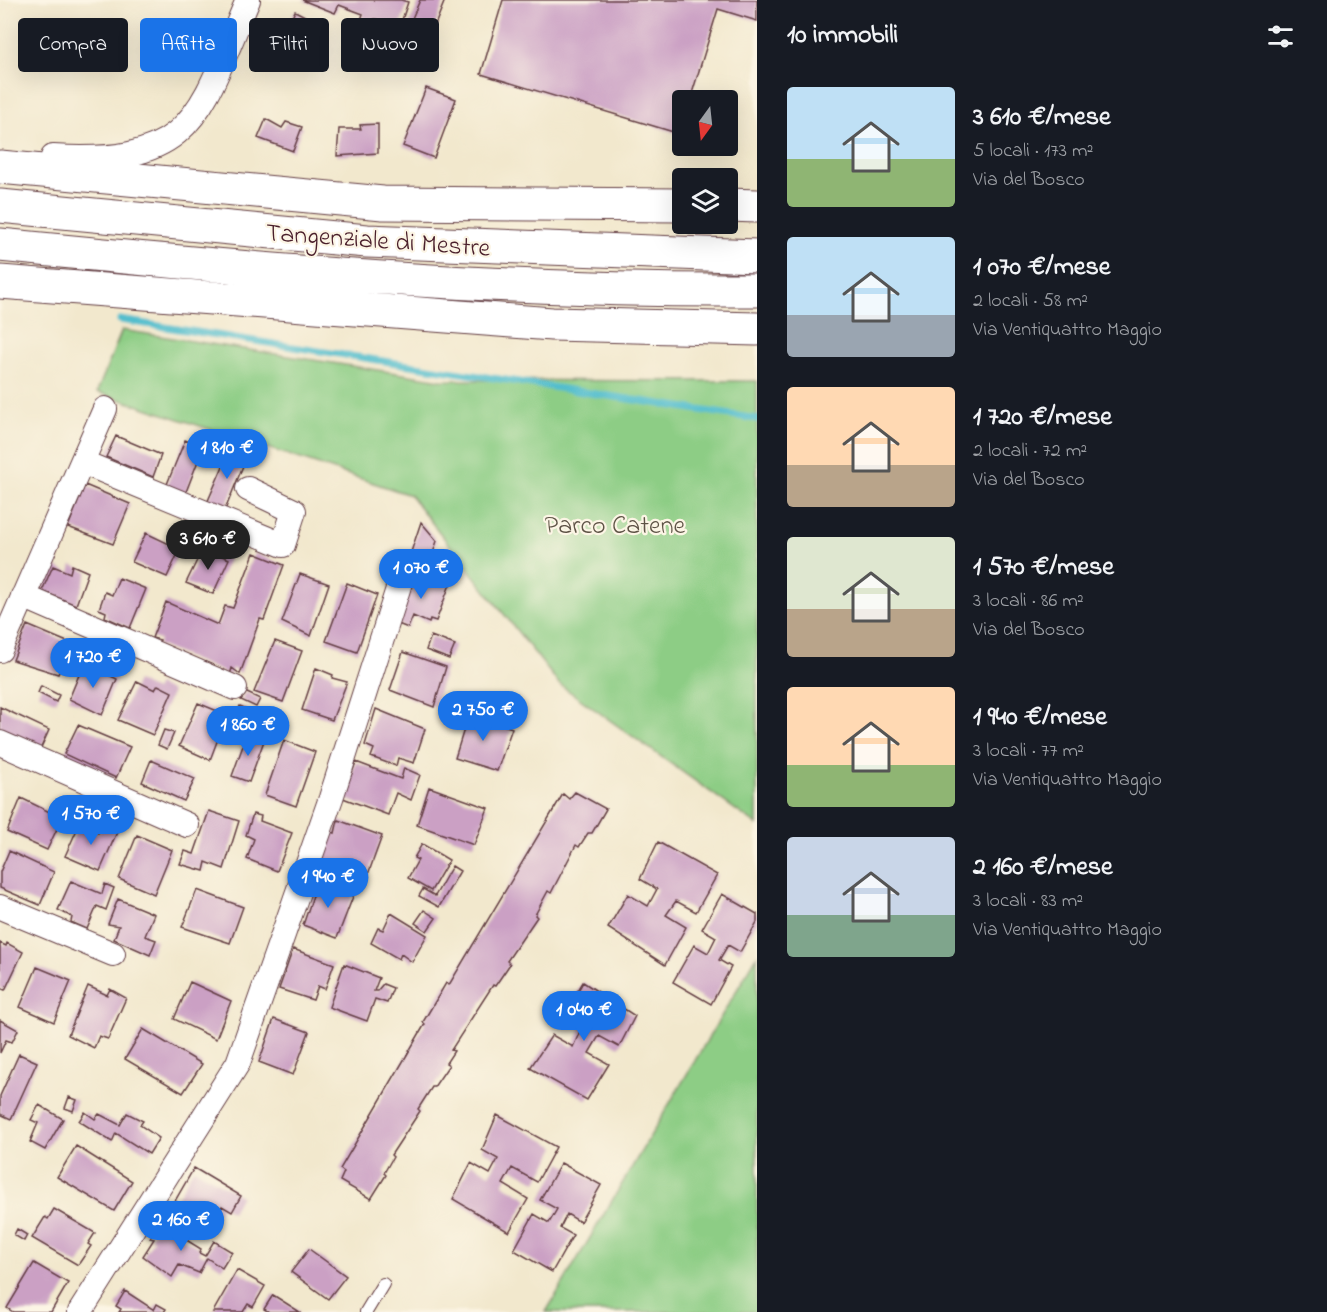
<!DOCTYPE html>
<html lang="it">
<head>
<meta charset="utf-8">
<style>
  body { margin:0; font-family:"Indie Flower",sans-serif; background:#242831; color:#f1f3f6; height:100vh; display:flex; flex-direction:column; font-size:22px; white-space:nowrap }
  * { box-sizing:border-box; margin:0 }
  p { font-size:20px; color:#9ea1a6 }
  .icon { flex:none; width:33px; height:33px; fill:none; stroke:currentColor; stroke-width:2; stroke-linecap:round; stroke-linejoin:round }
  .map { position:relative; flex:1; overflow:hidden }
  .drawer { display:flex; flex-direction:column; background:#171b24; width:570px }
  .drawer>* { flex:none }
  .hud { position:absolute; left:18px; top:18px; width:570px; height:54px; display:flex; gap:12px }
  .needle { width:39px; rotate:195deg }
  .tools { position:absolute; left:672px; top:90px; display:grid; gap:12px }
  .tools a { display:grid; place-items:center; width:66px; height:66px; border-radius:6px; background:#171b24; box-shadow:0 6px 24px #0002; font-size:30px }
  .price { position:absolute; translate:-50% -51px; padding:0 14px; border-radius:21px; background:#1a73e8; color:#fff; font-size:20px; line-height:39px; filter:drop-shadow(0 2px 3px #0008) }
  .price::after { content:''; position:absolute; left:50%; top:36px; width:18px; height:14px; margin-left:-9px; background:inherit; clip-path:polygon(0 0,100% 0,50% 100%) }
  .price.active { background:#222; color:#fff }
  ul { padding:0; list-style:none }
  li { display:flex; align-items:center; gap:18px; height:150px; padding:0 30px }
  li span { display:grid; place-items:center; flex:none; width:168px; height:120px; border-radius:6px; color:#555 }
  li>.icon { margin-inline-start:auto }
  span .icon { width:72px; height:72px; fill:#fffc; stroke-width:1 }
  li b { font-size:26px }
  h2 { display:flex; justify-content:space-between; align-items:center; height:72px; padding:0 30px; font-size:26px }
  .tag { padding:0 21px; border-radius:6px; background:#171b24; box-shadow:0 6px 24px #0002; font-size:21px; line-height:54px }
  .tag.active { background:#1a73e8; color:#fff }
  main { display:flex; flex:1; min-height:0 }
  .map>svg:first-child { display:block }
</style>
</head>
<body>
<main>
<div class="map">
<svg width="757" height="1312" viewBox="0 0 757 1312">
  <rect width="100%" height="100%" fill="#fcf5e5"/>
  <filter id="ink" filterUnits="userSpaceOnUse"><feTurbulence type="fractalNoise" baseFrequency=".0167" numOctaves="2"/><feDisplacementMap in="SourceGraphic" scale="12" xChannelSelector="R" yChannelSelector="G"/><feConvolveMatrix kernelMatrix="1 2 1 2 8 2 1 2 1" color-interpolation-filters="sRGB"/></filter>
  <filter id="wash" filterUnits="userSpaceOnUse"><feTurbulence type="fractalNoise" baseFrequency=".008" numOctaves="4" result="noise"/><feDisplacementMap in="SourceGraphic" scale="24" xChannelSelector="R" yChannelSelector="G"/><feGaussianBlur stdDeviation="1.35" result="paint"/><feColorMatrix in="noise" values="0 0 0 0 0 0 0 0 0 0 0 0 0 0 0 0 0 1.4 0 .05"/><feComposite in="paint" operator="in"/></filter>
  <g filter="url(#wash)">
    <rect width="100%" height="100%" fill="#f2e8cd"/>
    <path fill="#8dcd85" stroke="#6c7658" stroke-width="1.5" d="M122,330L441,380L757,381V825L559,684L410,495L97,392Z
      M757,956V1312H546Z"/>
    <g fill="none" stroke-linecap="round" stroke-linejoin="round">
      <path stroke="#52becd" stroke-width="7" d="M120,320L757,419"/>
    </g>
    <g id="blocks">
      <path fill="#cba0c4" d="M302,0H401L408,2L400,26L375,19L373,25L361,20L363,14L339,5L335,13Z
        M420,0H445L429,40L407,30Z
        M503,0H757V21L718,9L690,100H682L680,134L481,74Z
        M295,11L305,16L298,32L287,28Z
        M286,44L298,47L296,56L284,54Z
        M426,88L456,99L434,158L403,146Z
        M266,119L282,128L286,122L302,127L293,151L258,138Z
        M378,124V153L337,156L339,129H361L360,125Z
        M116,436L161,455L153,477L106,457Z
        M185,440L203,448L184,497L165,489Z
        M230,450L247,456L225,510L207,503Z
        M85,485L130,504L113,544L68,527Z
        M421,522L437,541L427,572L419,569L424,557L411,552Z
        M146,533L180,549L167,577L132,562Z
        M203,548L229,559L213,594L186,583Z
        M254,553L284,565L264,620L260,619L240,674L232,668L230,675L158,645L160,640L152,638L166,602L218,625L225,606L233,608Z
        M72,565L88,572L76,605L42,591L53,566L70,573Z
        M411,572L440,583L442,578L451,582L436,621L430,619L429,623L413,616L408,628L393,622Z
        M300,574L329,584L311,636L282,622Z
        M119,578L146,589L130,628L105,617L106,612L99,609L105,592L112,595Z
        M347,583L377,595L357,652L326,641Z
        M27,625L72,644L58,674L13,660Z
        M431,636L455,645L449,659L426,650Z
        M275,641L302,651L283,702L254,692Z
        M403,652L446,667L434,707L390,690Z
        M84,663L117,679L102,715L69,699Z
        M316,668L333,675L332,678L347,682L332,720L302,710Z
        M137,681L155,690L158,685L172,692L153,735L118,720Z
        M41,686L59,695L56,702L38,693Z
        M245,692L260,699L256,707L241,700Z
        M198,703L227,715L210,760L179,746Z
        M240,706L257,714L255,721L236,715Z
        M0,707L49,730L38,754L0,738Z
        M376,709L425,729L414,763L398,758L396,766L371,757L374,749L365,745Z
        M469,713L512,728L497,771L455,758Z
        M78,725L130,747L116,778L64,754Z
        M164,730L174,733L167,749L158,745Z
        M248,732L265,738L249,782L232,776Z
        M284,740L315,752L296,806L265,795Z
        M151,760L195,779L184,801L142,782Z
        M356,762L401,779L404,768L420,775L411,800L396,793L388,815L343,798Z
        M429,787L488,808L474,845L417,825Z
        M575,792L606,809L592,833H588L579,847L576,845L551,893L548,891L535,915L537,917L507,961L510,964L495,986L493,985L451,1050L454,1051L446,1063L449,1065L434,1087H432L418,1109L420,1111L391,1155L393,1157L384,1173L386,1175L371,1199L340,1181L344,1172L340,1169L425,1024L423,1022L446,983L449,985L563,794L569,799Z
        M21,798L62,818L47,850L7,832Z
        M209,811L239,821L224,869L206,862L204,871L180,864L185,851L194,854Z
        M253,814L261,816L260,821L292,833L277,871L247,859L254,839L246,835Z
        M338,820L382,836L366,880L320,864L330,832L335,833Z
        M79,825L98,833L102,825L117,832L100,871L65,856Z
        M137,835L172,850L154,894L119,879Z
        M658,842L717,875L696,912L676,901L666,915L686,927L665,965L608,928L628,894L648,906L657,889L640,879Z
        M422,844L449,860L431,891L408,878L418,860L414,858Z
        M9,851L54,872L40,905L0,888V872Z
        M452,866L460,871L439,907L419,896L423,889L435,896Z
        M71,881L102,894L105,884L114,888L106,910L97,906L87,929L71,922L72,917L58,910Z
        M318,881L354,894L337,938L303,925Z
        M197,890L243,907L230,943L182,927Z
        M722,894L757,914V922L740,952L728,945L719,960L731,967L711,1004L673,982L694,945L708,953L716,937L702,929Z
        M118,899L154,914L145,936L156,940L150,955L114,939L119,926L108,924Z
        M424,910L436,918L427,931L415,923Z
        M391,913L427,935L412,962L401,954L399,959L371,943L378,928L383,930Z
        M0,943L6,946L7,943L23,952L5,990L0,988Z
        M293,949L334,964L325,989L318,986L313,1000L279,989Z
        M344,964L379,978L374,991H377L383,984L393,988L387,1003L375,999L367,1021L329,1007Z
        M37,967L71,981L54,1022L20,1007Z
        M190,982L231,1001L216,1039L174,1019Z
        M583,982L635,1016L619,1047L599,1036L589,1053L609,1064L587,1100L530,1068L552,1035L573,1047L581,1029L561,1019Z
        M88,986L107,995L110,989L126,998L108,1039L99,1036L94,1048L68,1035Z
        M274,1019L309,1032L293,1075L259,1062Z
        M0,1020L18,1030L12,1042L6,1040L0,1053Z
        M143,1029L202,1064L183,1093L125,1059Z
        M19,1054L37,1062L11,1119L0,1114V1096Z
        M69,1097L77,1100L73,1111L65,1108Z
        M39,1105L63,1119L45,1150L30,1142L38,1123L31,1120Z
        M85,1112L95,1119L99,1114L120,1125L127,1113L143,1121L140,1125L159,1138L149,1154L116,1133L112,1142L79,1121Z
        M497,1115L556,1147L537,1182L512,1168L503,1184L528,1199L509,1232L453,1199L471,1163L490,1174L498,1159L482,1150Z
        M76,1146L132,1181L114,1211L57,1177Z
        M561,1163L601,1185L580,1222L567,1214L560,1228L573,1235L552,1272L514,1250L534,1214L549,1223L557,1209L540,1200Z
        M194,1168L241,1196L232,1212L222,1206L212,1223L175,1201Z
        M54,1209L95,1233L88,1244L91,1246L78,1265L32,1238L45,1217L48,1219Z
        M159,1223L201,1249L199,1253L205,1256L214,1241L232,1252L222,1268L207,1258L199,1273L179,1265L172,1277L143,1256L154,1239L150,1238Z
        M17,1229L27,1235L24,1241L14,1235Z
        M309,1249L346,1276L328,1299L291,1272Z
        M34,1263L68,1283L51,1312H13L7,1308Z
        M237,1270L265,1286L253,1307L248,1304L243,1312H213Z
        M125,1291L154,1310L157,1304L166,1309L164,1312H119L121,1309L116,1306Z
        M273,1295L281,1300L300,1312H269L264,1309Z"/>
    </g>
  </g>
  <g filter="url(#ink)">
    <use href="#blocks" fill-opacity="0" stroke="#633d43" stroke-width="1.5"/>
    <g fill="none" stroke-linecap="round" stroke-linejoin="round">
      <g stroke="#633d43" stroke-width="14">
        <path id="service" d="M366,1312L383,1284"/>
      </g>
      <g stroke="#633d43" stroke-width="26">
        <path id="minor" d="M53,157C195,166 199,114 248,0
          M82,462L283,545L294,511L248,489
          M23,596L235,688
          M0,650L105,409
          M0,743L187,825
          M0,907L113,954
          M80,1312L238,1063L331,798L405,567"/>
      </g>
      <g stroke="#633d43" stroke-width="35">
        <path id="motorway" d="M0,167L383,203L682,205
          M728,205L757,206
          M0,206L367,241L757,256
          M0,245C252,270 504,292 757,290
          M0,282L552,324L757,329"/>
      </g>
      <use href="#service" stroke="#fff" stroke-width="12"/>
      <use href="#minor" stroke="#fff" stroke-width="24"/>
      <use href="#motorway" stroke="#fff" stroke-width="33"/>
    </g>
  </g>
  <g text-anchor="middle" stroke-width="4.5" stroke-linejoin="round" paint-order="stroke">
    <g font-size="26" fill="#4a1f2b" stroke="#fcf5e5">
      <text transform="translate(378 239) rotate(4)" y="9">Tangenziale di Mestre</text>
    </g>
    <g font-size="26" fill="#5e5346" stroke="#fcf5e5">
      <text x="615" y="533">Parco Catene</text>
    </g>
  </g>
</svg>
<div class="tools">
<a><svg class="needle" viewBox="-14 -14 28 28"><path d="M0-13l5 13h-10z" fill="#e53935"/><path d="M0 13l5-13h-10z" fill="#9ea1a6"/></svg></a>
<a><svg class="icon" aria-label="layers" viewBox="0 0 24 24"><path d="M12 4l9 5-9 5-9-5zM3 14l9 5 9-5"/></svg></a>
</div>
<b class="price" style="left:227px;top:480px">1 810 €</b>
<b class="price active" style="left:208px;top:571px">3 610 €</b>
<b class="price" style="left:421px;top:600px">1 070 €</b>
<b class="price" style="left:93px;top:689px">1 720 €</b>
<b class="price" style="left:483px;top:742px">2 750 €</b>
<b class="price" style="left:248px;top:757px">1 860 €</b>
<b class="price" style="left:91px;top:846px">1 570 €</b>
<b class="price" style="left:328px;top:909px">1 940 €</b>
<b class="price" style="left:584px;top:1042px">1 040 €</b>
<b class="price" style="left:181px;top:1252px">2 160 €</b>
<div class="hud">
<a class="tag">Compra</a>
<a class="tag active">Affitta</a>
<a class="tag">Filtri</a>
<a class="tag">Nuovo</a>
</div>
</div>
<section class="drawer">
<h2>10 immobili<svg class="icon" aria-label="filters" viewBox="0 0 24 24"><path d="M4 7h16M4 17h16"/><circle cx="9" cy="7" r="2"/><circle cx="15" cy="17" r="2"/></svg></h2>
<ul>
<li><span style="background:linear-gradient(#bfe0f5 60%,#8fb573 0)"><svg class="icon" aria-label="home" viewBox="0 0 24 24"><path d="M3 11l9-7 9 7M6 9v11h12V9"/></svg></span><div><b>3 610 €/mese</b><p>5 locali · 173 m²</p><p>Via del Bosco</p></div></li>
<li><span style="background:linear-gradient(#bfe0f5 65%,#9aa5b1 0)"><svg class="icon" aria-label="home" viewBox="0 0 24 24"><path d="M3 11l9-7 9 7M6 9v11h12V9"/></svg></span><div><b>1 070 €/mese</b><p>2 locali · 58 m²</p><p>Via Ventiquattro Maggio</p></div></li>
<li><span style="background:linear-gradient(#ffd9b3 65%,#b9a48a 0)"><svg class="icon" aria-label="home" viewBox="0 0 24 24"><path d="M3 11l9-7 9 7M6 9v11h12V9"/></svg></span><div><b>1 720 €/mese</b><p>2 locali · 72 m²</p><p>Via del Bosco</p></div></li>
<li><span style="background:linear-gradient(#dfe7d0 60%,#b9a48a 0)"><svg class="icon" aria-label="home" viewBox="0 0 24 24"><path d="M3 11l9-7 9 7M6 9v11h12V9"/></svg></span><div><b>1 570 €/mese</b><p>3 locali · 86 m²</p><p>Via del Bosco</p></div></li>
<li><span style="background:linear-gradient(#ffd9b3 65%,#8fb573 0)"><svg class="icon" aria-label="home" viewBox="0 0 24 24"><path d="M3 11l9-7 9 7M6 9v11h12V9"/></svg></span><div><b>1 940 €/mese</b><p>3 locali · 77 m²</p><p>Via Ventiquattro Maggio</p></div></li>
<li><span style="background:linear-gradient(#c9d6e8 65%,#7fa58c 0)"><svg class="icon" aria-label="home" viewBox="0 0 24 24"><path d="M3 11l9-7 9 7M6 9v11h12V9"/></svg></span><div><b>2 160 €/mese</b><p>3 locali · 83 m²</p><p>Via Ventiquattro Maggio</p></div></li>
</ul>
</section>
</main>
</body>
</html>
